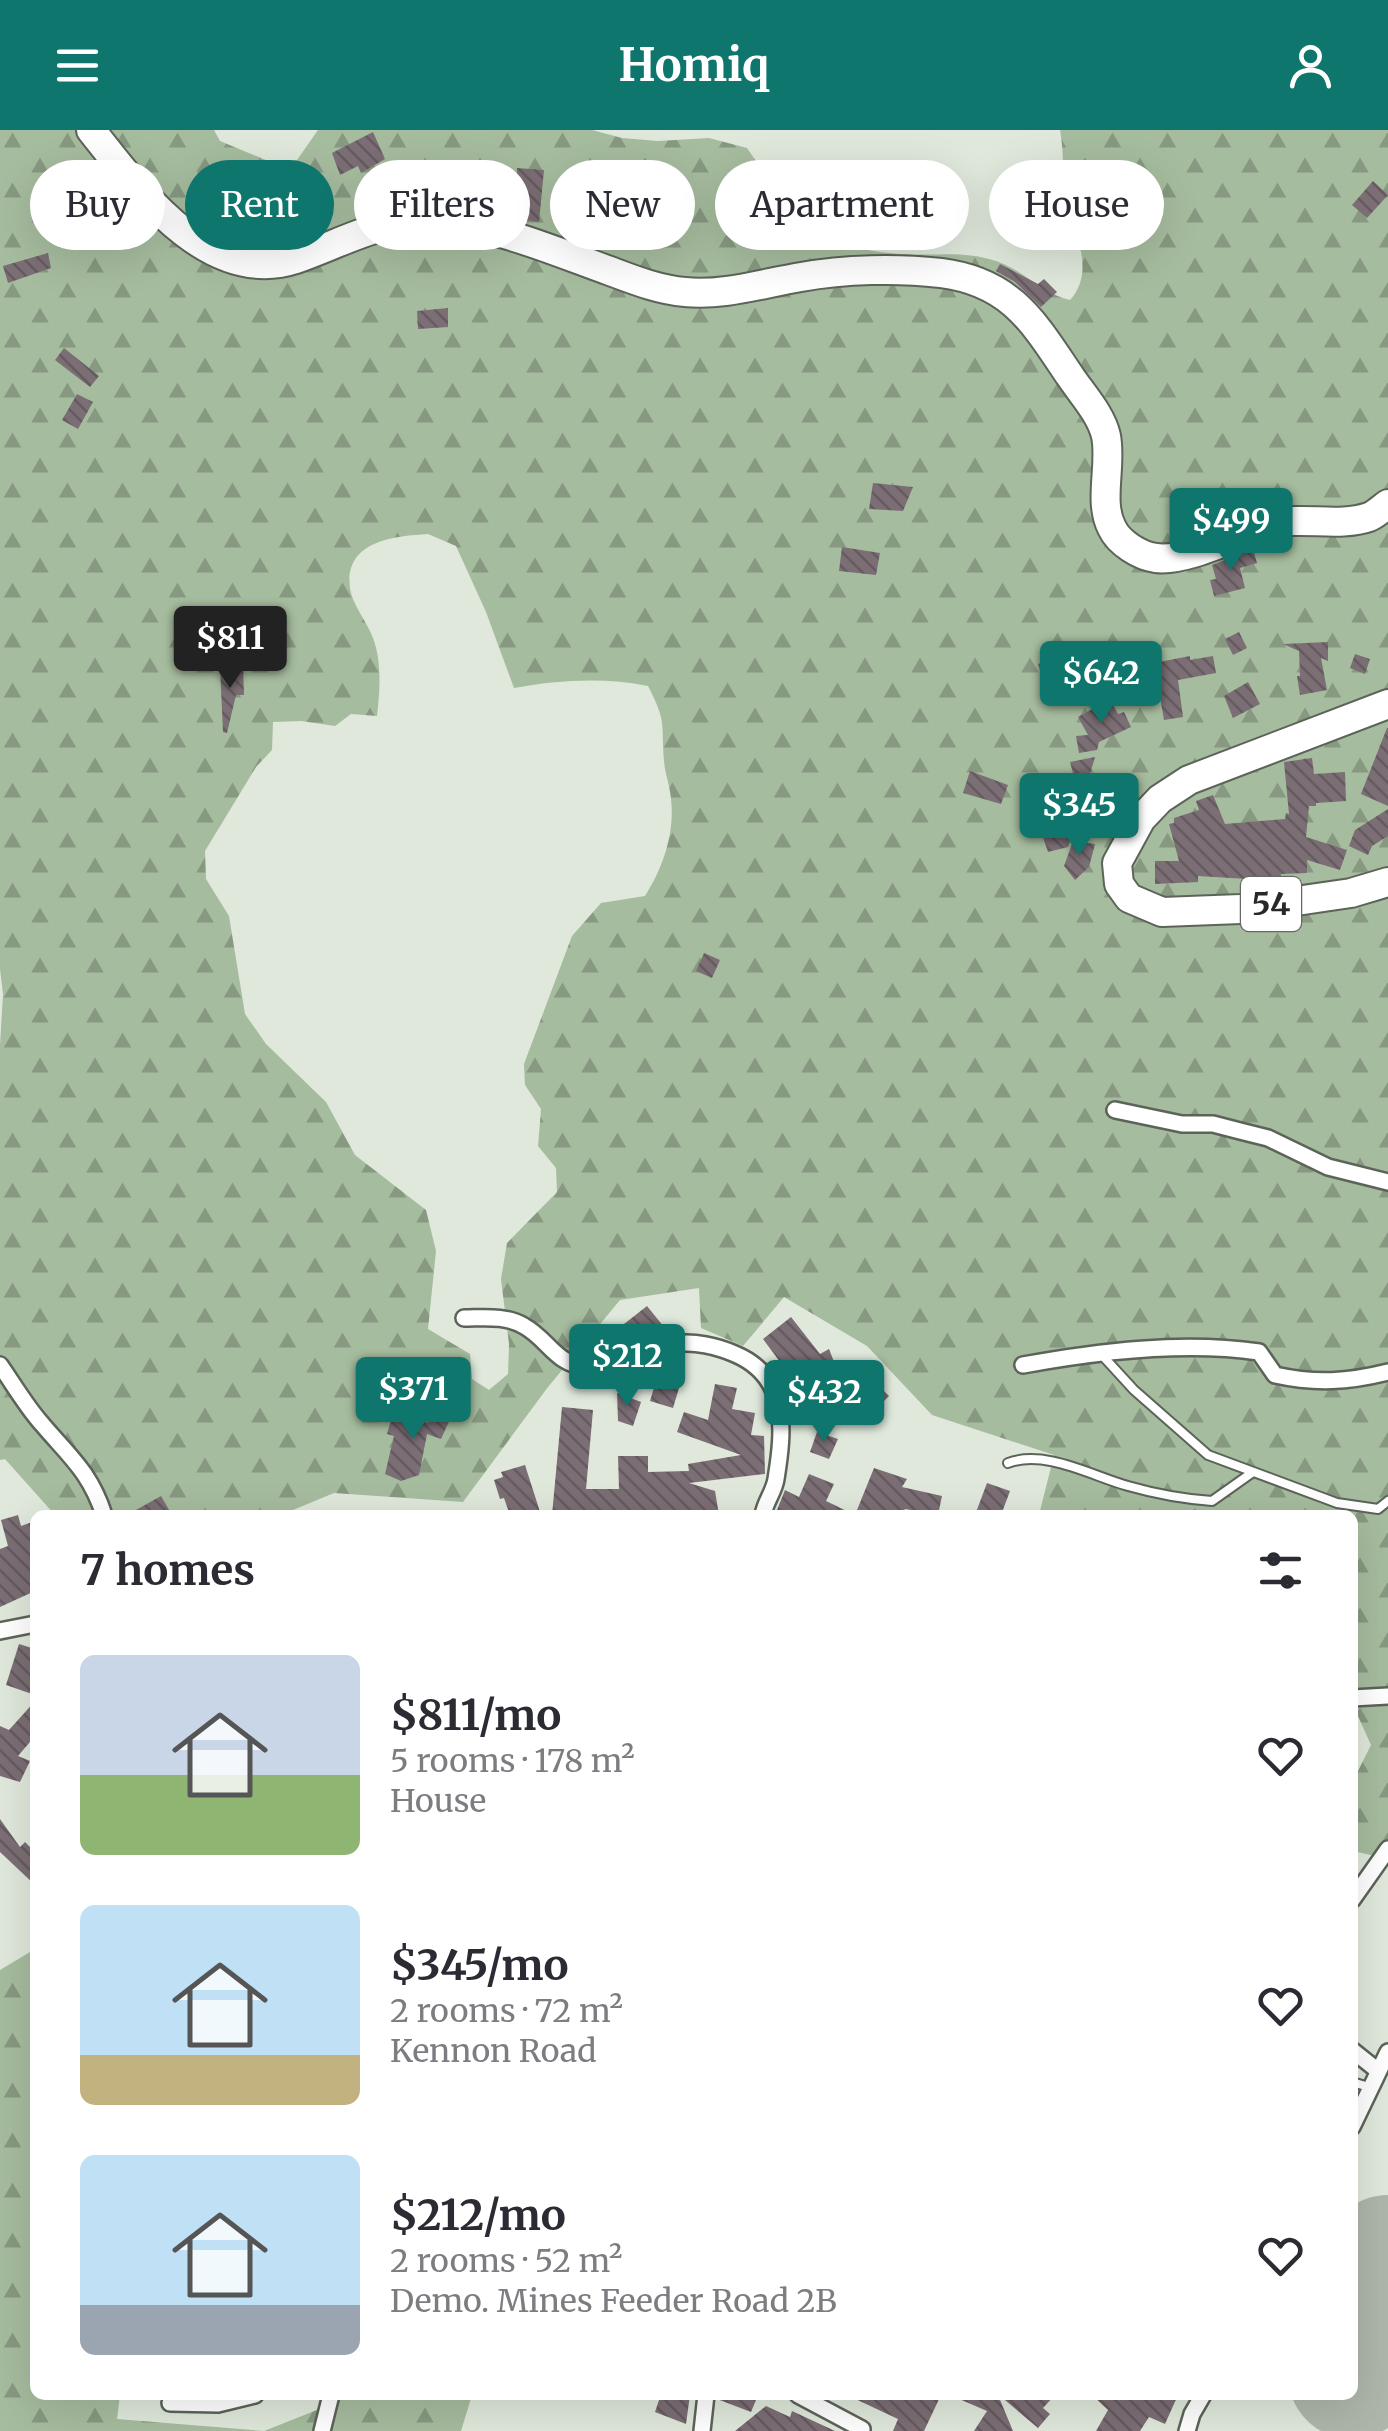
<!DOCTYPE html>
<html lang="en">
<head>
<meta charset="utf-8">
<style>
  body { margin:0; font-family:Merriweather,serif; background:#f2f2f3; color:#2b2b33; height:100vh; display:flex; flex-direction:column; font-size:38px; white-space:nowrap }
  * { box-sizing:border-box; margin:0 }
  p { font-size:32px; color:#7c7c81 }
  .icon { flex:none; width:55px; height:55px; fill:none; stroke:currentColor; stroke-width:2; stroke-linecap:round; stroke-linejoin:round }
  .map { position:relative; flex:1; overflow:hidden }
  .details { position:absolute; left:30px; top:1380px; width:1328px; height:890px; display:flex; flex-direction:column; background:#fff; border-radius:15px; box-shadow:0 10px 40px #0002 }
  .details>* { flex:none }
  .guide { position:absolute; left:30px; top:30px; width:1330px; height:90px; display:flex; gap:20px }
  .price { position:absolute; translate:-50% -85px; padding:0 22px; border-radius:10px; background:#0f766e; color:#fff; font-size:32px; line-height:65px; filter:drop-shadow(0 2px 5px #0008) }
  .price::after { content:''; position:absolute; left:50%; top:60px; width:30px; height:22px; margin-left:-15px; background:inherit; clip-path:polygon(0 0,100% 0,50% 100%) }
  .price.selected { background:#222; color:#fff }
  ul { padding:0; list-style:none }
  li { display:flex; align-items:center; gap:30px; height:250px; padding:0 50px }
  li span { display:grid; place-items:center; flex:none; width:280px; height:200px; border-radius:15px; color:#555 }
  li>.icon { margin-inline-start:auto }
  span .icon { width:120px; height:120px; fill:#fffc; stroke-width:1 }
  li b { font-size:42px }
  h2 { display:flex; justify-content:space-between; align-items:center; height:120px; padding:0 50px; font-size:42px }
  .tag { padding:0 35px; border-radius:45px; background:#fff; box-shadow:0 10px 40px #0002; font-size:35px; line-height:90px }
  .tag.selected { background:#0f766e; color:#fff }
  header { display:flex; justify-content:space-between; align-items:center; height:130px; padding:0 50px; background:#0f766e; color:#fff; font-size:45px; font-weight:700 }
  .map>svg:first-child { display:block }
</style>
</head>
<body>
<header><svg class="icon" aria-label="menu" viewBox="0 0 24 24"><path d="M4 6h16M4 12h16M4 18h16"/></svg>Homiq<svg class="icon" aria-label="person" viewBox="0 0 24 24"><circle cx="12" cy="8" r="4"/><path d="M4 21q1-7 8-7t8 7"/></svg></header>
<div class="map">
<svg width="1388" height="2301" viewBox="0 0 1388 2301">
  <defs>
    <pattern id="forest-firs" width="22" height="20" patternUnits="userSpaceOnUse" patternTransform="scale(2.5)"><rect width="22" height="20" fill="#a6bc9e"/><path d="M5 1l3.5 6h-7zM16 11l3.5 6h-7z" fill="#879981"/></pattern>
    <pattern id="building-back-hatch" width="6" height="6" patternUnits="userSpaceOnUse" patternTransform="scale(2.5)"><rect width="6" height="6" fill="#7b6e74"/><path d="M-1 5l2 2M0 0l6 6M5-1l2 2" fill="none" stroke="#655a5f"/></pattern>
  </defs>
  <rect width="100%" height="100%" fill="#dfe8db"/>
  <path fill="url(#forest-firs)" fill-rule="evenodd" d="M0,0H214L220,11L273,33L297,30L318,0H592L622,8L658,11L709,8L747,18C793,85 816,120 904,124C933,126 960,121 989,129C1022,137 1042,164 1070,170C1098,139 1071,99 1066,64C1062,43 1064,21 1060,0H1388V1729L1353,1721V1651L1371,1615L1353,1575L1352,1385H1039L1054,1325L932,1285L867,1216L784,1167L743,1216L701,1198L699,1158L620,1170L548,1257L463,1372L334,1363L281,1385H55L5,1329L0,1330V915L3,864L0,839ZM428,404L456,416L486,482L514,558C557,550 605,547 648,556C667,593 661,592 664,631C665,644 670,656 671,669C675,703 663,738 645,766L601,773L572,806L524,934L525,955L541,979L538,1016L556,1038L557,1062L507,1113L501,1149L509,1214L508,1244L489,1260L472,1249L470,1224L428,1199L436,1121L426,1080L355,1025L326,972L266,914L245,884L229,786L206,749L205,721L256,637L272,620L273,592L301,591L335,596L351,584L377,586C380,561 382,532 373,508C367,491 352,475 350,458C344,411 394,406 428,404Z
    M35,1819V2265H120L117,2289L264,2301L332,2274L336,2265H472L461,2301H0V1840Z"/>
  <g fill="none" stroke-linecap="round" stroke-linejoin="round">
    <path stroke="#aeb6aa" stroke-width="128" d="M1352,2245L1388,2129"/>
  </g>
  <path fill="url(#building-back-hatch)" d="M373,2L385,29L361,43L358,36L340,45L332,23Z
    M517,38L544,40L539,92L516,89Z
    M1373,51L1388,65L1367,88L1352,75Z
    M244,64L289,65L288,80L243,81Z
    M1020,70L1037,77L1030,97L1012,91Z
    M787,78L792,103L773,108L767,82Z
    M48,123L51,138L8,153L3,136Z
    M1000,134L1038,154L1044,149L1057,162L1041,177L1015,152L996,141Z
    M448,178V197L418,199L417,181Z
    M64,218L99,246L90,257L55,230Z
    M77,264L93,272L78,299L62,290Z
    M873,353L913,357L903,381L869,379Z
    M842,417L880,423L876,445L839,441Z
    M1253,419L1257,433L1240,438L1245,458L1214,466L1210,450L1216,449L1212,435Z
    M1239,502L1247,518L1233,525L1225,509Z
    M1328,512V531L1321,528L1327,560L1300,565L1297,546H1300L1299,521L1283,514Z
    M1355,524L1370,529L1365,544L1350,538Z
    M1190,526V530L1213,526L1216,543L1178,550L1183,587L1164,590L1154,533Z
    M1061,527L1067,543L1044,551L1038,534Z
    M243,535L244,565H236L227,603L223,602L220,537Z
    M1248,552L1260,574L1233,588L1224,566Z
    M1110,569L1118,584L1124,582L1131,597L1099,612L1097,620L1079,623L1076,606L1088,605L1078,587Z
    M1387,598H1388V676L1361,664Z
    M1095,627L1090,644L1074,647L1070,632Z
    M1312,628L1314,644L1345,642L1346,671L1316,673V676H1309L1306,707L1347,720L1340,740L1307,730V743L1281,744L1280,751L1198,746V752L1155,754V731H1179L1169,694L1174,693V688L1199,680L1196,671L1213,665L1225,694L1285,689L1286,683L1289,684L1284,632Z
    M970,641L1008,655L1001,674L963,663Z
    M1130,643L1138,660L1114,671L1106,653Z
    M1388,679V706L1372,716L1368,725L1349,716L1355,700Z
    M1034,681H1079L1068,717L1048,722Z
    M1073,711L1095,714L1089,737L1075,750L1064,736Z
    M704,823L720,830L712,848L696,841Z
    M647,1176L668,1202L639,1213L624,1194Z
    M791,1187L820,1224L829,1219L838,1242L792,1263L780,1232L763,1209Z
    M659,1241L682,1248L673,1278L650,1271Z
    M876,1253L889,1266L878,1277L869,1271Z
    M715,1254L737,1258L732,1279L755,1283L751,1305L764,1306L765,1344L689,1353L715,1361L719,1385H668V1382L552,1385L562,1277L593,1280L586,1359H619L618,1326H648V1342L689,1341L688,1334L741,1325L677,1302L684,1282L708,1290Z
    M617,1263L641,1272L633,1296L618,1291Z
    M435,1275L453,1283L441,1309L427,1304L419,1345L401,1351L385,1344L394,1306L387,1304L393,1283L428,1293Z
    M817,1302L838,1309L829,1329L810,1322Z
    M525,1335L541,1385H510L504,1368L500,1369L494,1350L503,1347L501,1342Z
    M874,1338L907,1349L902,1357L942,1366L938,1385L905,1379L901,1385H775L785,1360L799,1367L809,1344L834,1354L826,1371L855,1385Z
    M987,1353L1010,1361L1001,1385H975Z
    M161,1366L172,1385H127Z
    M18,1385L21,1396L35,1391V1461L0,1477V1419L8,1416L1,1390Z
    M19,1514L35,1519V1565L6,1555Z
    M35,1571V1606L18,1626L30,1631L20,1652L0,1646V1596L9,1600Z
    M0,1689L20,1717L25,1712L35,1722V1755L0,1722Z
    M665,2265H690L686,2294L655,2282L659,2270Z
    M717,2265H758L751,2282L717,2269Z
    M847,2265H941L924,2301H893L898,2289Z
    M950,2265H998L1013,2301H974L987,2281Z
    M999,2265H1055L1043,2278L1050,2284L1038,2298Z
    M1092,2265H1178L1165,2294L1149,2287L1140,2301H1096L1108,2280Z
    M766,2276L790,2287L792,2281L835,2301H735Z"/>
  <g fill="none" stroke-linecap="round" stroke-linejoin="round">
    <g stroke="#5c6459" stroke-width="12">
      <path id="lane" d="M1101,1224L1134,1260L1208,1325L1337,1373L1378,1379L1388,1371
        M1008,1333C1045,1319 1092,1346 1128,1356C1156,1364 1184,1369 1212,1371L1253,1342
        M1352,1952L1369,1957"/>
    </g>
    <g stroke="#5c6459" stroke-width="20">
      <path id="street" d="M1115,980L1182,994H1213L1240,1001L1268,1008L1328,1037L1388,1052
        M464,1188C483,1188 506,1185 524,1196C548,1209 555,1234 586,1237C617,1240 645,1219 675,1214C694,1211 717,1216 735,1224C789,1247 784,1299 776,1349C774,1362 765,1372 763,1385
        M0,1235C14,1255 26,1276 42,1294C70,1327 90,1342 104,1385
        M1023,1235C1099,1221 1183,1211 1259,1222L1275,1245C1316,1254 1348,1252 1388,1242
        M0,1501L35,1494
        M1352,1568L1388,1566
        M1352,1770L1388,1719
        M1352,1920L1377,1940
        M1352,1997L1388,1922
        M798,2265L862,2299
        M170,2273L218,2274L255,2265
        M322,2301L331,2265
        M702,2301L706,2265
        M1187,2301L1192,2284L1203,2265"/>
    </g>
    <g stroke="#5c6459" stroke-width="32">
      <path id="highway" d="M91,0C137,58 208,158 296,129C345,112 383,87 438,91C497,96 554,121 610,141C634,150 659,160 685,162C723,166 764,153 801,147C845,139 897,138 941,143C1012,152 1034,193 1070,246C1082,264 1101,284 1106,306C1112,335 1098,372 1112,398C1119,413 1140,426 1156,428C1186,432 1238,405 1268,395C1300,385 1337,398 1369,387C1375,385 1382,378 1388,374
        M1388,574L1189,650L1160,669L1141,689L1117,733L1119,754L1129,768L1162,782L1241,779L1351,763L1388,752"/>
    </g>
    <use href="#lane" stroke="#fff" stroke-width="8"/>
    <use href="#street" stroke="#fff" stroke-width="15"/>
    <use href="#highway" stroke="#fff" stroke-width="28"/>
  </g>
  <g text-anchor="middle" stroke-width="8" stroke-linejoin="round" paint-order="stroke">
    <rect fill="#fff" stroke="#676966" stroke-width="2.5" x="1241" y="747" width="60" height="54" rx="8"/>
    <g font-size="32" font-weight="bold" fill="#262925">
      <text x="1271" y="785">54</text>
    </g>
  </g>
</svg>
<b class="price" style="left:1231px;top:443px">$499</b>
<b class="price selected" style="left:230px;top:561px">$811</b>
<b class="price" style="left:1101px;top:596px">$642</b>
<b class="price" style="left:1079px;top:728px">$345</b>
<b class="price" style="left:627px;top:1279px">$212</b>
<b class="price" style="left:413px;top:1312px">$371</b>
<b class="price" style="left:824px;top:1315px">$432</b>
<div class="guide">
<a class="tag">Buy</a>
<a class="tag selected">Rent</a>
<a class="tag">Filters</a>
<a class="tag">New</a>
<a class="tag">Apartment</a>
<a class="tag">House</a>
</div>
<section class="details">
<h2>7 homes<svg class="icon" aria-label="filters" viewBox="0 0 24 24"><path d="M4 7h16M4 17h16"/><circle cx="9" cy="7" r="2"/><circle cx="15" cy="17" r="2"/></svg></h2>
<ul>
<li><span style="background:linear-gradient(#c9d6e8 60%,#8fb573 0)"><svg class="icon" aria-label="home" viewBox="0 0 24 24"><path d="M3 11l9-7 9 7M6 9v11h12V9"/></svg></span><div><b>$811/mo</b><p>5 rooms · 178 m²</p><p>House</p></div><svg class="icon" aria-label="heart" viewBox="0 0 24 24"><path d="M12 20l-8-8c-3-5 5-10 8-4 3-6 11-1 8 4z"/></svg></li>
<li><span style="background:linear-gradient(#bfe0f5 75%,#c2b280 0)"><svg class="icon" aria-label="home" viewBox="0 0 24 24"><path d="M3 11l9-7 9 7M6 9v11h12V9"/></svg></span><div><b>$345/mo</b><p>2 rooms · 72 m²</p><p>Kennon Road</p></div><svg class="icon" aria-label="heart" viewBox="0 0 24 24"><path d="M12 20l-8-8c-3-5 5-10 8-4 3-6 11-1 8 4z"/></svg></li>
<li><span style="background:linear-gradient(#bfe0f5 75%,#9aa5b1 0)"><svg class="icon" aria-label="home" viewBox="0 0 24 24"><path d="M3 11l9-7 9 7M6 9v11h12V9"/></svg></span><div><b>$212/mo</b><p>2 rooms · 52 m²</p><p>Demo. Mines Feeder Road 2B</p></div><svg class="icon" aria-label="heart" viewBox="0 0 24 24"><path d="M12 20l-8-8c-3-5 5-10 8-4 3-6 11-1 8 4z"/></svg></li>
</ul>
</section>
</div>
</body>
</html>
